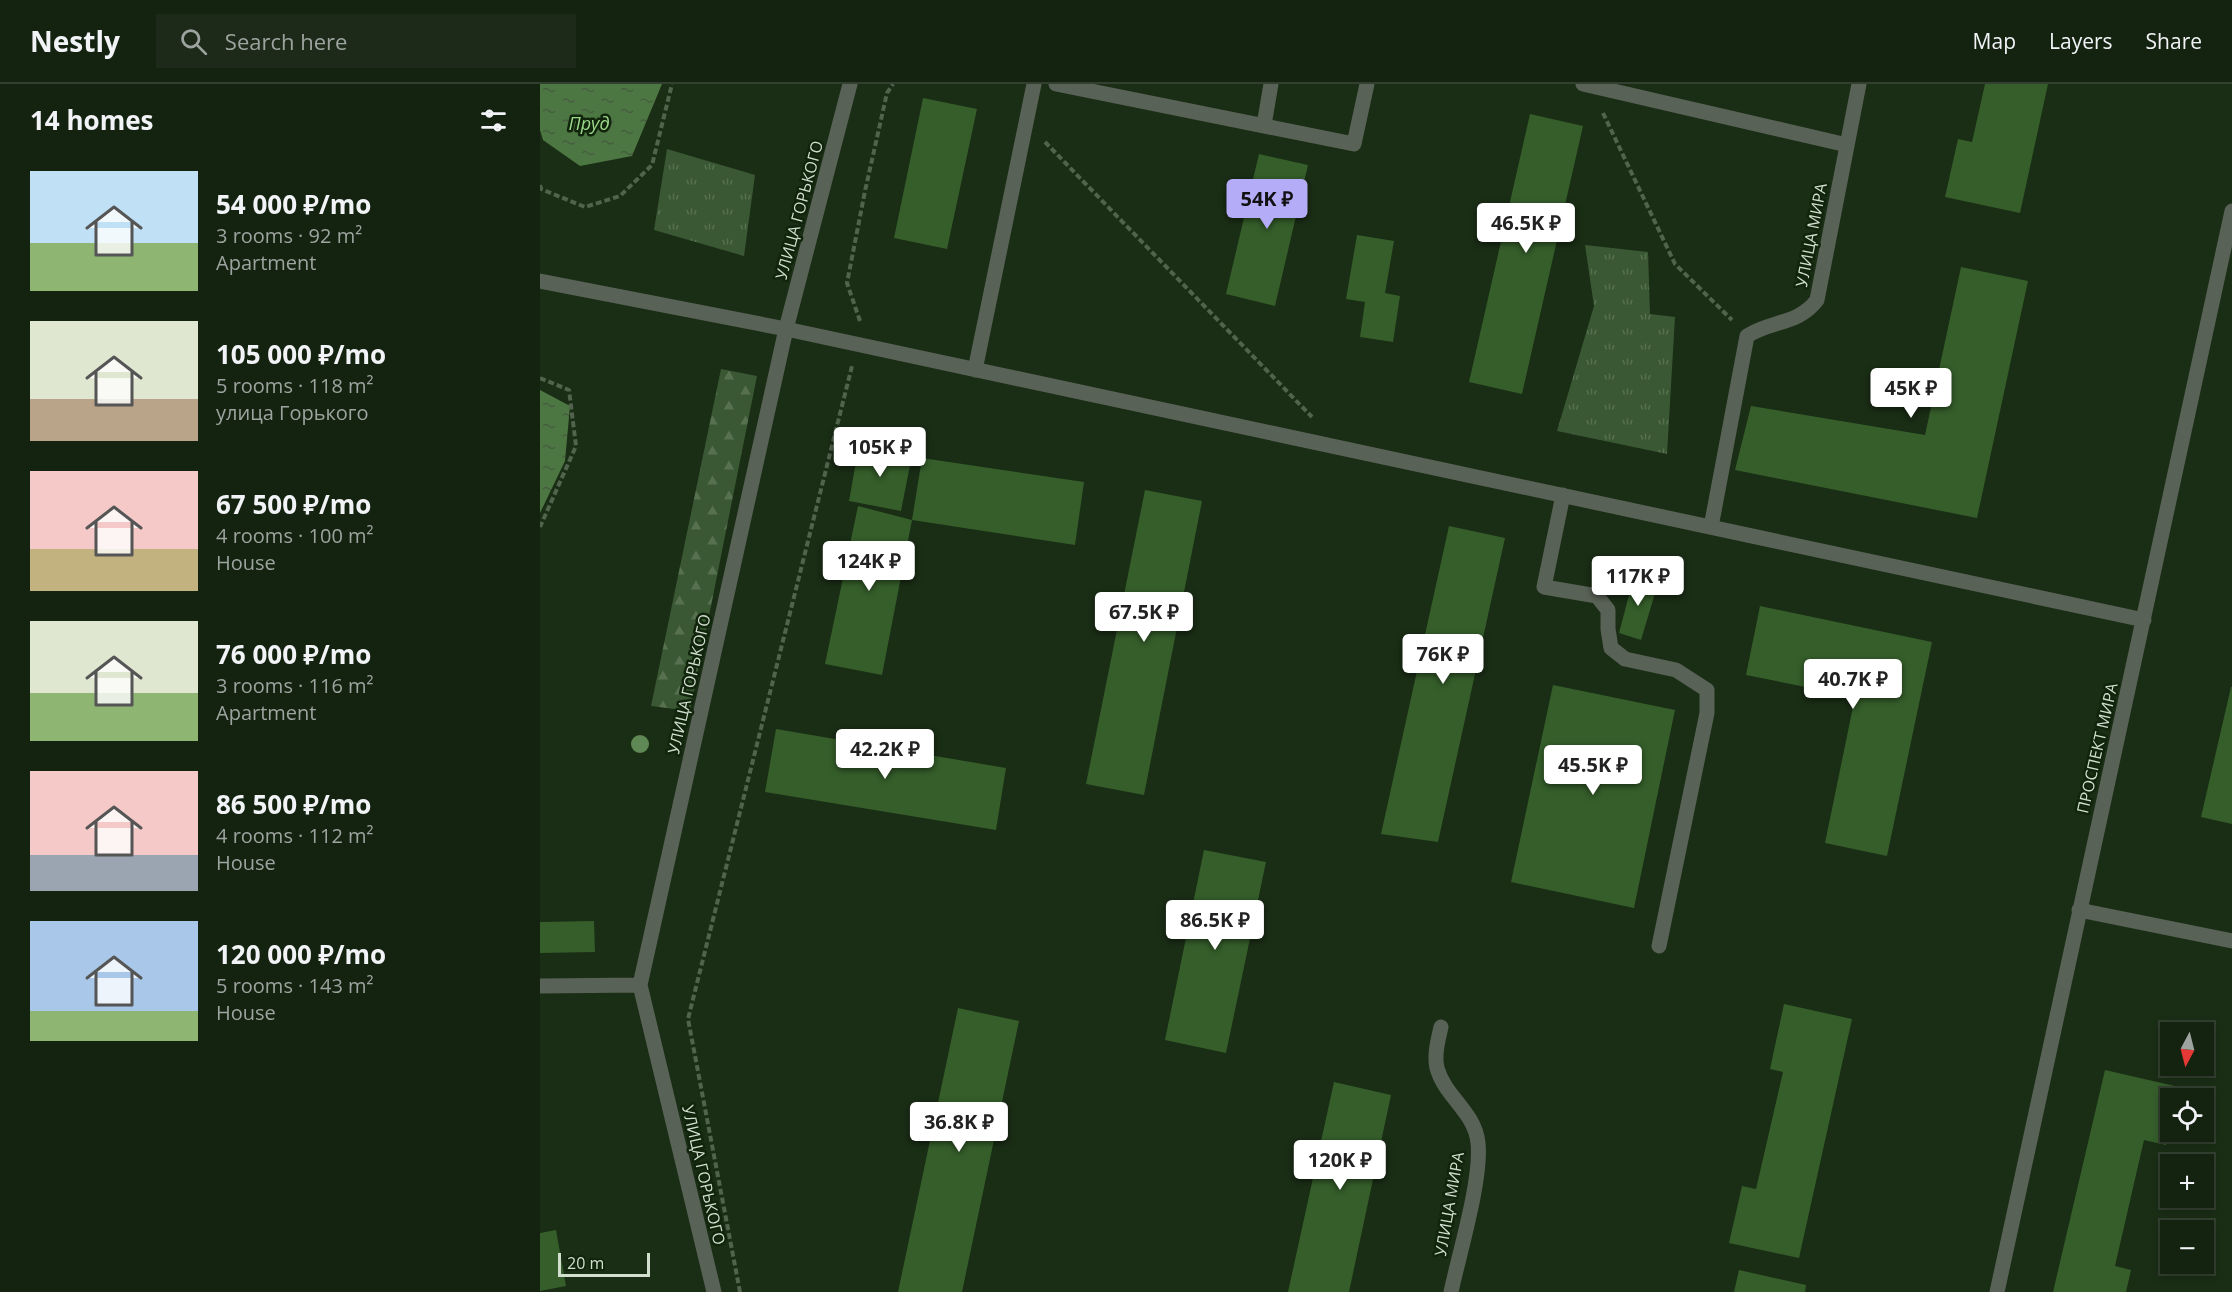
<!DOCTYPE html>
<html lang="en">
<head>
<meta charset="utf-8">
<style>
  body { margin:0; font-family:"Open Sans",sans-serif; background:#1d2a19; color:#f1f3f6; height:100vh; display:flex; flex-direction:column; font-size:22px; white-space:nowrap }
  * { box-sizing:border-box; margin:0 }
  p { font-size:20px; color:#9da49f }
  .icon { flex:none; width:33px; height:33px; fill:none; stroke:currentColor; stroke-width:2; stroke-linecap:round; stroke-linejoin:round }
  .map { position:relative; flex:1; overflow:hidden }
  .panel { display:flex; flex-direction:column; background:#142210; width:540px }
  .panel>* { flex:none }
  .needle { width:39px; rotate:187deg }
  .buttons { position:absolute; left:1620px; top:938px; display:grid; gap:12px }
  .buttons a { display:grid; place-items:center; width:54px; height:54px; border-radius:0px; background:#142210; box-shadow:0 3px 9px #0003,0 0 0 2px #333f30; font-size:30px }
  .scale { position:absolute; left:18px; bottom:15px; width:92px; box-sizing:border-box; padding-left:6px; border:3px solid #d2dfcf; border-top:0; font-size:16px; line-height:21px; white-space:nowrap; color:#d2dfcf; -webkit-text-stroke:4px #11240c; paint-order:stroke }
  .price { position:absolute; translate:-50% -51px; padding:0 14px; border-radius:6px; background:#fff; color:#222; font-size:20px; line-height:39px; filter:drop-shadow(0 2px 3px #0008) }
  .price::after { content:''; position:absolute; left:50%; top:36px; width:18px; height:14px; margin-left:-9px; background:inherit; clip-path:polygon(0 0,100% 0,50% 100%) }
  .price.on { background:#b5acf8; color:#111 }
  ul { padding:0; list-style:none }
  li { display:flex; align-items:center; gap:18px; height:150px; padding:0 30px }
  li span { display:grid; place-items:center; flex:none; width:168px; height:120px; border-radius:0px; color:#555 }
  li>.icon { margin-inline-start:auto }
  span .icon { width:72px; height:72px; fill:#fffc; stroke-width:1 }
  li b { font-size:26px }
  h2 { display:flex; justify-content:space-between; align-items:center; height:72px; padding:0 30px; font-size:26px }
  header { display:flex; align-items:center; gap:36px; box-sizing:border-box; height:84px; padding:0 30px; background:#142210; border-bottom:2px solid #333f30 }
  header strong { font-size:28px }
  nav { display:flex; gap:33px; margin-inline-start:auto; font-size:21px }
  .search { width:420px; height:54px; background:#1d2a19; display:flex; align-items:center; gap:15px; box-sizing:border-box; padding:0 21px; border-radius:0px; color:#9da49f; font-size:22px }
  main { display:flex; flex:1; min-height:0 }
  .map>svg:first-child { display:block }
</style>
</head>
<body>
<header>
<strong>Nestly</strong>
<div class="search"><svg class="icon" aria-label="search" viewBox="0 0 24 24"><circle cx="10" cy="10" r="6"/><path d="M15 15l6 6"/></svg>Search here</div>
<nav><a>Map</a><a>Layers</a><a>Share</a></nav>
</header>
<main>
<section class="panel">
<h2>14 homes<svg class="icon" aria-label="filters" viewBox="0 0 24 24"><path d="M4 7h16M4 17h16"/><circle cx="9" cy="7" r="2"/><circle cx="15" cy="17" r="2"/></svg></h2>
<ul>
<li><span style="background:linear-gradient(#bfe0f5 60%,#8fb573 0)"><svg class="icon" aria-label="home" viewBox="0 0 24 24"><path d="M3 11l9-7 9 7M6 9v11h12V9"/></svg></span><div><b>54 000 ₽/mo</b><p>3 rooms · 92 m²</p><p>Apartment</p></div></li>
<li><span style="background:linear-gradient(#dfe7d0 65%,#b9a48a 0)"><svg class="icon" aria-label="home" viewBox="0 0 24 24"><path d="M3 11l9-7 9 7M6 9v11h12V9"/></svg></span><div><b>105 000 ₽/mo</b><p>5 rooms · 118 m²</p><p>улица Горького</p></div></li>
<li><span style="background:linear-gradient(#f6c9c9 65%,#c2b280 0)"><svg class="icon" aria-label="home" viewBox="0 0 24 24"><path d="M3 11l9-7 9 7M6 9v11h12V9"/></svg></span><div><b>67 500 ₽/mo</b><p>4 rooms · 100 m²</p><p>House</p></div></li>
<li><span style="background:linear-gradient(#dfe7d0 60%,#8fb573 0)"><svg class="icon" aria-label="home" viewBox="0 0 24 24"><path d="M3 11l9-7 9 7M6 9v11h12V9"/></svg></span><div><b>76 000 ₽/mo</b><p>3 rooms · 116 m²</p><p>Apartment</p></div></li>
<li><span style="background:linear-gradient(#f6c9c9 70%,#9aa5b1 0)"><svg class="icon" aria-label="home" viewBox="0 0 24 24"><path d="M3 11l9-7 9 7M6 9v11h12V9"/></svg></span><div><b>86 500 ₽/mo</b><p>4 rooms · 112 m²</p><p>House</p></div></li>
<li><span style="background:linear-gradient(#a9c7e8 75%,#8fb573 0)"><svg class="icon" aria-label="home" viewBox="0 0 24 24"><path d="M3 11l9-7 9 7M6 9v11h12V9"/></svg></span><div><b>120 000 ₽/mo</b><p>5 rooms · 143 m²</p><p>House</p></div></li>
</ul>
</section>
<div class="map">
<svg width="1692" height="1208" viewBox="0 0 1692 1208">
  <defs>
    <pattern id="grass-tufts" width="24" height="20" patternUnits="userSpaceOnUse" patternTransform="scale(1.5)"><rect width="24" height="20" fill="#3a5833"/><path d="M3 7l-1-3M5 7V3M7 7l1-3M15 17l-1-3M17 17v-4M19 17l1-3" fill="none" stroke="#567050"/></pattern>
    <pattern id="forest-firs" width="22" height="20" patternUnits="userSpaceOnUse" patternTransform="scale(1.5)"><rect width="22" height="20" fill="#3a5833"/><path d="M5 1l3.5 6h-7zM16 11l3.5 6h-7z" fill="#567050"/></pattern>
    <pattern id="water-ripples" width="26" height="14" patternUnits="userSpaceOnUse" patternTransform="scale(1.5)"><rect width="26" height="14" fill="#4d7742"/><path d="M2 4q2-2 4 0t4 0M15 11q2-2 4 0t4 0" fill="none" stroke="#465d40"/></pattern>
  </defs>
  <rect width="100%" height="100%" fill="#1a2d15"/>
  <path fill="url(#grass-tufts)" d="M127,65L215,91L204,172L114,146Z
    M1045,161L1108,168L1110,230L1135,233L1127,370L1017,347L1054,222Z"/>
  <path fill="url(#forest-firs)" d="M181,285L217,292L150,627L111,622Z"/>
  <path fill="url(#water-ripples)" d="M0,0H122L92,72L40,82L3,56L0,46Z
    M0,306L30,322L25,377L0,429Z"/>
  <path fill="#355e2a" d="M1445,0H1508L1480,129L1405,113L1418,55L1432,58Z
    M383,14L437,25L407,165L354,154Z
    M990,30L1043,42L982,310L929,298Z
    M719,70L768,81L735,222L686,210Z
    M817,151L854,157L845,209L860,212L853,258L820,253L825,218L806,215Z
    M1421,183L1488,197L1437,434L1195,386L1211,322L1385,351Z
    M319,361L372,371L361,427L309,417Z
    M382,374L544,398L535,461L372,436Z
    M605,406L662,417L604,711L546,700Z
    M318,422L372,436L342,591L285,580Z
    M909,442L965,454L898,758L841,750Z
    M1094,492L1119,496L1101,556L1079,549Z
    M1220,522L1392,558L1347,772L1285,759L1315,613L1206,591Z
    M1013,601L1135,626L1094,824L971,798Z
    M1691,603H1692V740L1661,733Z
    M236,645L466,684L456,746L225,708Z
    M664,766L726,778L686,969L625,956Z
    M54,837L55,868L0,869V838Z
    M1244,920L1312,935L1259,1174L1189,1159L1202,1102L1216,1105L1243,988L1230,985Z
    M418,924L479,937L422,1208H358Z
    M1565,986L1639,1003L1637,1014H1630V1040L1626,1061L1604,1056L1575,1182L1591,1186L1586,1208H1513Z
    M794,998L851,1011L809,1208H748Z
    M16,1146L26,1202L0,1207V1149Z
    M1199,1186L1266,1201L1265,1208H1194Z"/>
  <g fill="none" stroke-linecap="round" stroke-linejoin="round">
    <path stroke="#51634d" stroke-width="4" stroke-dasharray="6 3" stroke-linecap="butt" d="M1063,29L1135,180L1192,236
      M505,58L772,333
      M0,101L1,105L45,123L80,112L112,81L132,0
      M320,237L307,199L325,107L347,9L353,0
      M0,294L29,306L36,362L0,443
      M200,1208L148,935L312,282"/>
    <path stroke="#596256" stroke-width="15" d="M516,0L814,60L827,0
      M1043,0L1307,61
      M724,41L731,0
      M0,197L246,245L1604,536
      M435,286L494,0
      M1023,411L1004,503L1057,512L1068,526V545L1071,564L1085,575L1136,586L1167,606V629L1119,862
      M1171,443L1207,252C1232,236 1258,241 1277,216L1319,0
      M1539,826L1692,857
      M0,902L100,901
      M901,943C898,956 894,971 897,984C905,1013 935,1028 938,1059C942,1095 919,1170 911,1208
      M174,1208L100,901L246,245L310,0
      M1457,1208L1692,127"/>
  </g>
  <circle fill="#5f8954" cx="100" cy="660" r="9"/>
  <g text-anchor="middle" stroke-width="5" stroke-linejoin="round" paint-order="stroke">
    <g font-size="16" fill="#d2dfcf" stroke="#11240c">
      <text transform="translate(259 126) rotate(-75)" y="6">УЛИЦА ГОРЬКОГО</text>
      <text transform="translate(1271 151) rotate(-79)" y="6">УЛИЦА МИРА</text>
      <text transform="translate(149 600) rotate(-77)" y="6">УЛИЦА ГОРЬКОГО</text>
      <text transform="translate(1557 664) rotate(-77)" y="6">ПРОСПЕКТ МИРА</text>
      <text transform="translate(164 1091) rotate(77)" y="6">УЛИЦА ГОРЬКОГО</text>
      <text transform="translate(909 1120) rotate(-80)" y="6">УЛИЦА МИРА</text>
    </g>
    <g font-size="18" font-style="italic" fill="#9cd98b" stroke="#11240c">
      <text x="49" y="46">Пруд</text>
    </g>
  </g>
</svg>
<div class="buttons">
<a><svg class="needle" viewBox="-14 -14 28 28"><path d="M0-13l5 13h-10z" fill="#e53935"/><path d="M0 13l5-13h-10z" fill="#9da49f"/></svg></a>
<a><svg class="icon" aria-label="locate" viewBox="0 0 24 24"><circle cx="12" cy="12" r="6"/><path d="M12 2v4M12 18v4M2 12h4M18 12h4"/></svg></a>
<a>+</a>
<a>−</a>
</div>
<div class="scale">20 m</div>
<b class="price on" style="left:727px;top:146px">54K ₽</b>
<b class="price" style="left:986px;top:170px">46.5K ₽</b>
<b class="price" style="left:1371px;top:335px">45K ₽</b>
<b class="price" style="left:340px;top:394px">105K ₽</b>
<b class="price" style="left:329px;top:508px">124K ₽</b>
<b class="price" style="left:1098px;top:523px">117K ₽</b>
<b class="price" style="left:604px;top:559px">67.5K ₽</b>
<b class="price" style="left:903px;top:601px">76K ₽</b>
<b class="price" style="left:1313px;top:626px">40.7K ₽</b>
<b class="price" style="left:345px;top:696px">42.2K ₽</b>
<b class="price" style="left:1053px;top:712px">45.5K ₽</b>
<b class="price" style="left:675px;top:867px">86.5K ₽</b>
<b class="price" style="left:419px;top:1069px">36.8K ₽</b>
<b class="price" style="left:800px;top:1107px">120K ₽</b>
</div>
</main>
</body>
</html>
